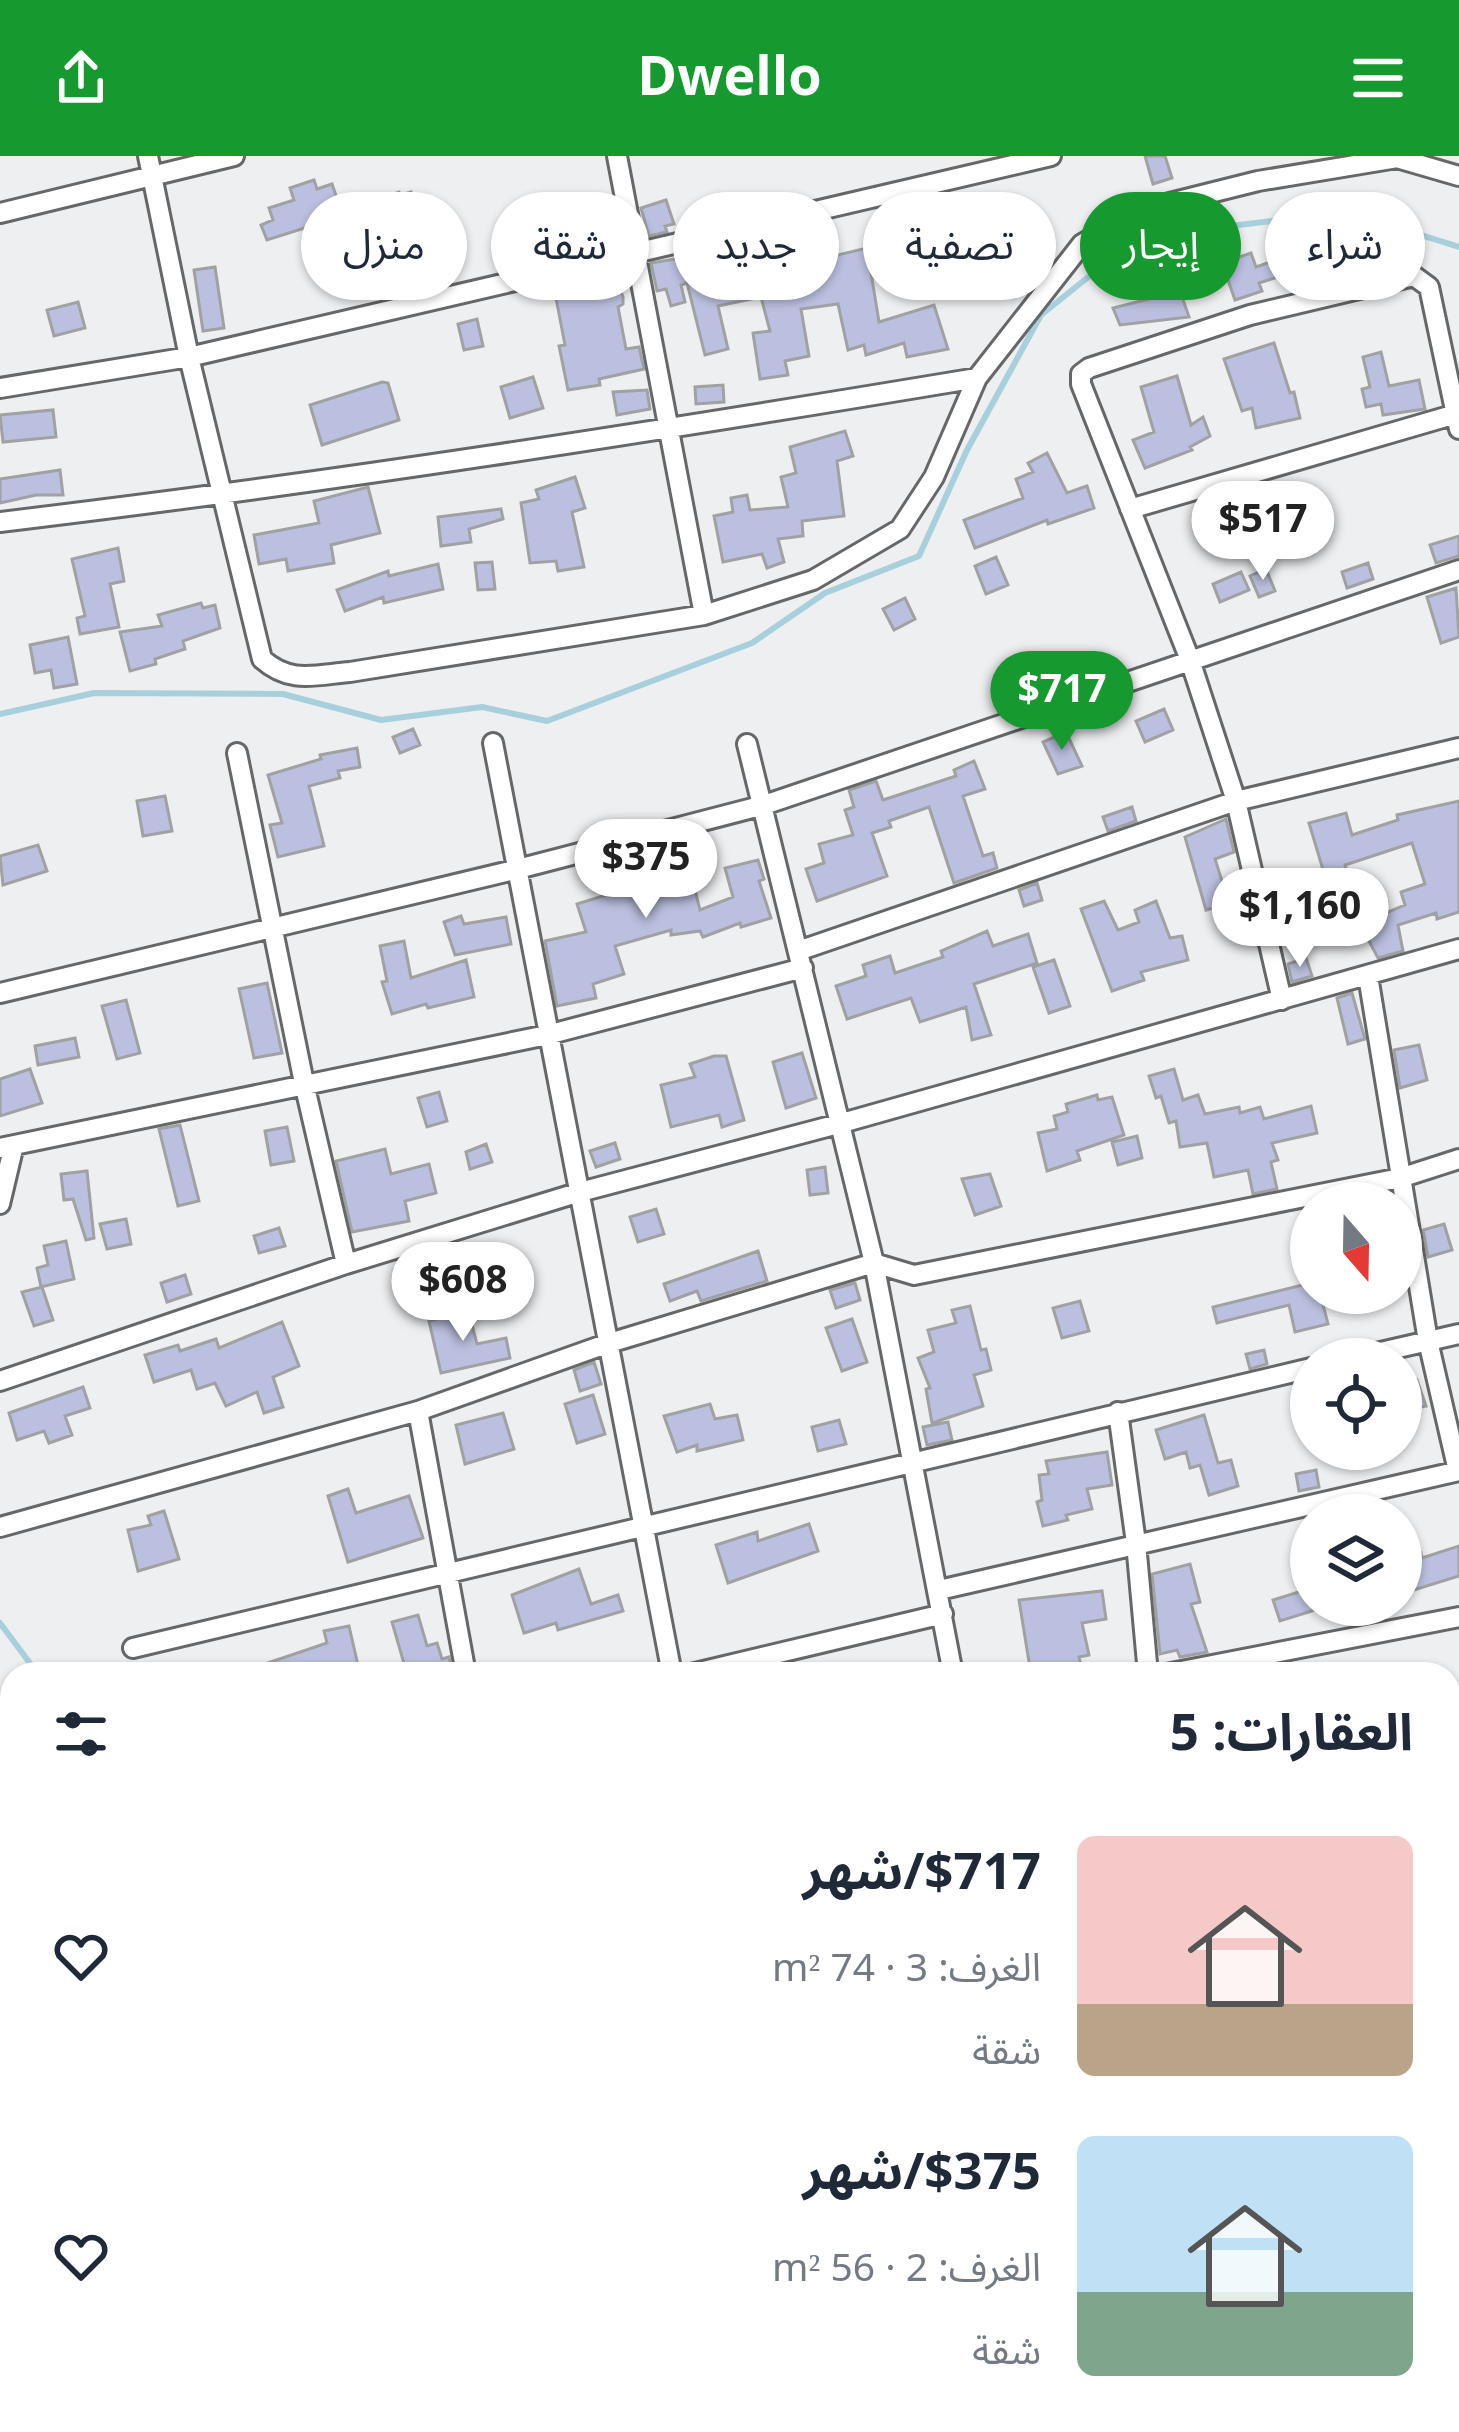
<!DOCTYPE html>
<html lang="ar">
<head>
<meta charset="utf-8">
<style>
  body { margin:0; font-family:Georgia,"Noto Sans Arabic",serif; background:#f6f6f7; color:#1f2937; direction:rtl; height:100vh; display:flex; flex-direction:column; font-size:45px; white-space:nowrap }
  * { box-sizing:border-box; margin:0 }
  p { font-size:39px; color:#747a83 }
  .icon { flex:none; width:66px; height:66px; fill:none; stroke:currentColor; stroke-width:2; stroke-linecap:round; stroke-linejoin:round }
  .map { position:relative; flex:1; overflow:hidden; direction:ltr }
  .drawer { position:absolute; left:0px; top:1506px; width:1461px; height:771px; display:flex; flex-direction:column; background:#fff; border-radius:36px 36px 0 0; box-shadow:0 3px 9px #0004; direction:rtl }
  .drawer>* { flex:none }
  .banner { position:absolute; left:36px; top:36px; width:1389px; height:108px; direction:rtl; display:flex; gap:24px }
  .needle { width:78px; rotate:160deg }
  .buttons { position:absolute; left:1290px; top:1026px; display:grid; gap:24px }
  .buttons a { display:grid; place-items:center; width:132px; height:132px; border-radius:50%; background:#fff; box-shadow:0 3px 9px #0004; font-size:60px }
  .price { position:absolute; translate:-50% -102px; padding:0 27px; border-radius:42px; background:#fff; color:#222; font-size:39px; line-height:78px; filter:drop-shadow(0 3px 6px #0008) }
  .price::after { content:''; position:absolute; left:50%; top:72px; width:36px; height:27px; margin-left:-18px; background:inherit; clip-path:polygon(0 0,100% 0,50% 100%) }
  .price.selected { background:#169a30; color:#fff }
  ul { padding:0; list-style:none }
  li { display:flex; align-items:center; gap:36px; height:300px; padding:0 48px }
  li span { display:grid; place-items:center; flex:none; width:336px; height:240px; border-radius:18px; color:#555 }
  li>.icon { margin-inline-start:auto }
  span .icon { width:144px; height:144px; fill:#fffc; stroke-width:1 }
  li b { font-size:51px }
  h2 { display:flex; justify-content:space-between; align-items:center; height:144px; padding:0 48px; font-size:51px }
  .tag { padding:0 42px; border-radius:54px; background:#fff; box-shadow:0 3px 9px #0004; font-size:42px; line-height:108px }
  .tag.selected { background:#169a30; color:#fff }
  header { display:flex; justify-content:space-between; align-items:center; height:156px; padding:0 48px; background:#169a30; color:#fff; font-size:54px; font-weight:700 }
  .map>svg:first-child { display:block }
</style>
</head>
<body>
<header><svg class="icon" aria-label="menu" viewBox="0 0 24 24"><path d="M4 6h16M4 12h16M4 18h16"/></svg>Dwello<svg class="icon" aria-label="share" viewBox="0 0 24 24"><path d="M12 15V3M7 8l5-5 5 5M5 13v7h14v-7"/></svg></header>
<div class="map">
<svg width="1459" height="2276" viewBox="0 0 1459 2276">
  <rect width="100%" height="100%" fill="#eeeff1"/>
  <g fill="none" stroke-linecap="round" stroke-linejoin="round">
    <path stroke="#a8d0dc" stroke-width="6" d="M0,558L94,537L283,538L381,564L482,551L547,565L752,487L825,437L919,400L967,294L1041,159L1102,110L1197,74L1347,56L1459,91
      M0,1467L38,1518
      M1449,1688L1459,1686"/>
  </g>
  <path fill="#bcc0e0" stroke="#a0a1a3" stroke-width="3" d="M1145,0H1165L1172,22L1153,28Z
    M314,24L317,33L332,28L342,57L399,36L401,39L411,36L432,121L402,129L398,110L364,118L357,90L321,101L311,70L267,84L261,69L273,64L269,52L294,44L290,32Z
    M666,44L674,68L665,70L667,76L649,80L641,52Z
    M916,49L922,69L906,74L900,54Z
    M1306,78V129L1293,130L1292,120H1281L1259,127L1262,135L1235,144L1222,107L1251,97L1256,111L1290,99L1289,80Z
    M1364,88L1368,111L1344,115L1340,93Z
    M867,92L879,166L934,149L948,193L907,201L904,187L866,199L864,189L848,194L838,148L801,153L809,200L785,205L788,219L760,223L753,177L770,175L761,141L718,150L728,193L705,199L687,127L681,129L685,146L671,150L666,133L657,135L651,107L717,96L721,116L781,102L783,112Z
    M215,111L224,172L203,175L194,114Z
    M617,125L623,141V148L618,151L626,193L639,191L644,213L599,223L600,229L568,234L559,190L565,189L555,137L576,133L578,141Z
    M1180,135L1189,161L1120,169L1113,152Z
    M78,146L85,172L54,180L47,154Z
    M477,163L483,190L464,194L458,168Z
    M1274,187L1290,237L1294,236L1300,262L1256,272L1252,252L1242,255L1224,203Z
    M1381,196L1389,230L1419,224L1425,253L1383,259L1381,248L1366,251L1362,233L1370,231L1363,201Z
    M1177,220L1191,269L1203,261L1210,280L1190,291L1192,294L1145,312L1133,284L1154,276L1141,231Z
    M533,221L543,252L510,262L501,231Z
    M382,226L388,227L399,264L322,289L310,249Z
    M723,229L724,246L696,248L695,231Z
    M647,234L650,253L617,259L613,236Z
    M53,254L56,281L3,286L0,259Z
    M845,275L853,300L837,305L844,360L802,365L803,380L778,383L784,406L767,412L762,398L723,406L714,360L733,356L731,342L747,339L750,354L788,351L781,321L796,317L790,291Z
    M1047,297L1067,337L1087,330L1094,352L1048,368L1047,364L975,392L964,364L1023,342L1016,323L1033,316L1028,307Z
    M60,314L63,339H36L0,347V323Z
    M575,321L585,352L572,356L584,411L558,415L556,405L530,407L521,347L539,343L536,334Z
    M368,331L380,377L331,389L334,407L288,415L286,403L259,408L254,379L319,367L314,345Z
    M501,353L503,363L469,373L471,386L441,390L438,361Z
    M1459,380V400L1436,407L1430,389Z
    M118,392L124,425L110,428L119,471L80,478L77,462L85,460L72,403Z
    M996,401L1008,429L986,438L975,410Z
    M492,406L495,433L478,434L475,407Z
    M1368,407L1373,423L1347,432L1342,416Z
    M438,408L443,433L384,447L383,441L345,455L337,434L388,415L389,420Z
    M1266,413L1275,435L1259,441L1250,420Z
    M1241,416L1249,434L1220,446L1213,428Z
    M1456,432L1459,481L1441,487L1427,441Z
    M905,442L915,463L894,474L883,453Z
    M201,447L203,452L215,449L220,472L183,485L185,493L155,503L156,508L130,515L120,476L162,470L158,459Z
    M68,481L77,528L54,532L51,514L35,517L30,489Z
    M1164,553L1173,574L1145,586L1136,565Z
    M413,573L420,589L400,597L393,581Z
    M1066,576L1082,610L1058,618L1043,586Z
    M357,592L360,611L338,615L340,622L309,630L324,690L278,701L270,669L282,667L268,619L321,603L320,599Z
    M974,605L985,633L963,640L983,700L993,697L997,712L954,727L929,651L889,665L891,671L872,677L887,720L817,745L806,713L824,707L819,688L853,679L845,654L854,651L849,634L876,625L883,644L956,620L954,614Z
    M165,640L172,675L143,680L137,645Z
    M1459,645V756L1437,763L1436,757L1398,769L1403,795L1378,802L1360,768L1405,749L1401,736L1425,728L1412,687L1345,709L1349,720L1327,727L1309,667L1346,657L1352,679L1398,664L1397,659Z
    M1132,651L1136,665L1108,675L1103,661Z
    M1226,663L1234,696L1215,703L1229,747L1206,754L1185,681Z
    M38,689L47,715L3,729L0,700Z
    M660,704L663,712L688,706L700,754L733,741L725,712L758,704L764,723L759,725L771,762L741,771L740,767L703,781L700,775L671,779V774L615,790L624,818L593,828L596,842L557,850L545,785L586,776L577,748L619,735L614,719Z
    M1037,727L1042,744L1024,750L1019,734Z
    M1104,745L1118,774L1139,766L1135,754L1156,745L1170,782L1182,780L1188,804L1141,816L1144,824L1112,835L1081,753Z
    M461,760L464,768L506,761L511,788L455,799L444,766Z
    M987,775L993,790L1028,778L1037,807L974,828L991,879L972,884L966,851L920,866L911,842L847,863L836,830L866,820L863,809L890,800L895,817L943,801L941,795Z
    M404,785L411,822L466,804L474,841L428,852L426,848L392,858L382,826L387,825L380,790Z
    M1306,802L1312,820L1292,826L1288,808Z
    M1054,804L1070,850L1049,857L1033,811Z
    M267,827L282,897L254,902L239,833Z
    M1352,837L1365,883L1348,888L1337,842Z
    M126,844L140,897L117,903L102,850Z
    M75,882L79,901L38,909L35,890Z
    M1419,889L1427,924L1400,932L1394,894Z
    M802,897L816,942L786,952L773,906Z
    M714,900H726L744,964L722,971L719,959L671,971L661,929L695,921L690,908Z
    M30,913L42,947L0,960V923Z
    M1174,913L1183,944L1198,939L1205,958L1239,951L1240,957L1260,951L1264,963L1311,950L1317,977L1272,987L1278,1004L1271,1006L1277,1033L1253,1038L1248,1014L1214,1021L1207,987L1180,991L1176,965L1169,967L1161,940L1156,942L1149,920Z
    M439,936L447,965L427,971L418,942Z
    M1097,939L1098,944L1112,941L1124,979L1077,995L1080,1004L1047,1015L1038,977L1057,973L1054,960L1068,956L1066,948Z
    M180,969L199,1045L178,1050L159,973Z
    M287,971L294,1005L271,1009L265,975Z
    M1137,980L1142,1002L1118,1009L1112,986Z
    M615,987L620,1003L596,1011L590,995Z
    M486,988L492,1006L470,1013L466,996Z
    M385,993L391,1018L429,1008L436,1037L405,1045L409,1065L352,1076L336,1005Z
    M825,1011L828,1037L810,1039L807,1014Z
    M87,1015L94,1082L86,1084L73,1043L64,1044L61,1018Z
    M990,1018L1001,1050L975,1059L962,1023Z
    M656,1053L664,1078L638,1086L630,1061Z
    M126,1063L131,1088L107,1093L100,1068Z
    M1444,1068L1452,1094L1428,1101L1423,1074Z
    M279,1072L285,1090L259,1097L254,1080Z
    M66,1085L74,1123L41,1131L37,1112L48,1109L44,1090Z
    M758,1095L767,1125L701,1145L697,1135L670,1145L664,1128Z
    M514,1104L523,1127L501,1136L492,1113Z
    M185,1119L191,1138L167,1146L161,1127Z
    M855,1127L860,1144L836,1152L830,1134Z
    M1311,1127V1137H1320L1328,1168L1295,1176L1289,1149L1217,1167L1213,1151Z
    M42,1131L53,1164L34,1170L22,1136Z
    M1080,1145L1089,1175L1062,1182L1053,1152Z
    M970,1150L981,1194L986,1193L991,1214L974,1219L983,1250L932,1267L926,1233L930,1232L918,1202L934,1196L928,1174L956,1167L952,1154Z
    M468,1154L477,1188L506,1182L510,1202L441,1217L429,1165Z
    M852,1163L867,1206L842,1215L826,1172Z
    M282,1166L299,1210L273,1221L283,1251L264,1257L257,1236L226,1250L215,1227L197,1233L191,1214L154,1226L145,1199L178,1189L180,1195L216,1183L219,1192Z
    M1264,1194L1267,1208L1250,1213L1246,1198Z
    M594,1206L601,1228L580,1235L574,1214Z
    M1417,1224L1426,1250L1401,1255V1230Z
    M83,1231L90,1252L65,1260L72,1279L49,1287L44,1275L17,1284L9,1257Z
    M593,1239L605,1278L577,1287L565,1248Z
    M710,1248L715,1263L737,1259L743,1284L697,1295V1289L677,1296L664,1260Z
    M503,1257L514,1293L465,1308L456,1269Z
    M1204,1259L1218,1307L1231,1304L1238,1330L1209,1339L1200,1309L1190,1312L1186,1296L1165,1303L1156,1274Z
    M839,1264L846,1288L818,1295L812,1271Z
    M948,1266L952,1284L927,1289L923,1271Z
    M1107,1296L1112,1329L1087,1333L1092,1353L1066,1359L1068,1364L1043,1370L1037,1346L1042,1344L1039,1319L1049,1318L1046,1305Z
    M1316,1314L1319,1331L1299,1335L1296,1318Z
    M348,1333L356,1357L409,1340L423,1382L348,1406L328,1340Z
    M164,1355L179,1403L138,1415L128,1374L151,1369L148,1360Z
    M809,1368L818,1395L728,1427L716,1389L757,1376L758,1385Z
    M1459,1390V1420L1401,1438V1403L1421,1397L1422,1402Z
    M1190,1408L1200,1446L1191,1448L1207,1496L1180,1501L1177,1494L1160,1498L1152,1418Z
    M579,1413L591,1448L618,1439L623,1455L558,1474L556,1467L524,1477L512,1439Z
    M1308,1433L1315,1454L1280,1465L1273,1444Z
    M1102,1435L1106,1463L1082,1467L1089,1499L1079,1501L1083,1518H1046V1508L1030,1512L1019,1444Z
    M418,1459L427,1490L437,1487L442,1503L449,1501L452,1518H407L392,1466Z
    M349,1470L360,1518H245L244,1515L327,1487L324,1475Z"/>
  <g fill="none" stroke-linecap="round" stroke-linejoin="round">
    <g stroke="#656768" stroke-width="24">
      <path id="minor" d="M148,0L189,201L262,503C290,528 314,519 350,516L704,459L813,424L900,373L934,321L977,222L1082,88L1138,55L1258,25L1397,2L1459,20
        M617,0L704,459
        M0,57L234,0
        M0,232L189,201L1051,0
        M1130,353L1456,258
        M0,366C327,327 652,276 977,222
        M493,587L672,1518
        M747,588L874,1107L953,1518
        M237,597L304,927L346,1108
        M798,795L1236,645L1459,592
        M1368,820L1428,1185L1458,1315
        M0,837L514,714L764,649L1459,414
        M1282,844L1236,645L1190,504L1081,228V218L1089,212L1250,159L1414,120L1429,131L1459,273
        M0,992L547,879L803,812
        M0,1048L14,989
        M1350,1203L1459,1178
        M0,1225L346,1108L580,1036L842,967L1459,793
        M418,1255L466,1518
        M1118,1256L1136,1387L1148,1518
        M0,1371L418,1255L606,1188L874,1107L914,1119L1400,1022L1459,1003
        M939,1434L1459,1315
        M133,1492L1311,1212
        M691,1518L943,1458
        M1166,1518L1459,1461
        M1449,1627L1459,1626
        M0,1730L12,1725
        M0,1860L12,1857
        M1449,1925L1459,1924
        M1449,2069L1459,2067
        M0,2101L12,2099
        M1449,2242L1459,2240
        M117,2265L121,2276
        M284,2265L287,2276
        M811,2265L813,2276
        M1204,2265L1206,2276
        M1412,2265L1414,2276
        M1245,2276L1311,2265"/>
    </g>
    <use href="#minor" stroke="#fff" stroke-width="18"/>
  </g>
</svg>
<div class="buttons">
<a><svg class="needle" viewBox="-14 -14 28 28"><path d="M0-13l5 13h-10z" fill="#e53935"/><path d="M0 13l5-13h-10z" fill="#747a83"/></svg></a>
<a><svg class="icon" aria-label="locate" viewBox="0 0 24 24"><circle cx="12" cy="12" r="6"/><path d="M12 2v4M12 18v4M2 12h4M18 12h4"/></svg></a>
<a><svg class="icon" aria-label="layers" viewBox="0 0 24 24"><path d="M12 4l9 5-9 5-9-5zM3 14l9 5 9-5"/></svg></a>
</div>
<b class="price" style="left:1263px;top:427px">$517</b>
<b class="price selected" style="left:1062px;top:597px">$717</b>
<b class="price" style="left:646px;top:765px">$375</b>
<b class="price" style="left:1300px;top:814px">$1,160</b>
<b class="price" style="left:463px;top:1188px">$608</b>
<div class="banner">
<a class="tag">شراء</a>
<a class="tag selected">إيجار</a>
<a class="tag">تصفية</a>
<a class="tag">جديد</a>
<a class="tag">شقة</a>
<a class="tag">منزل</a>
</div>
<section class="drawer">
<h2>العقارات: 5<svg class="icon" aria-label="filters" viewBox="0 0 24 24"><path d="M4 7h16M4 17h16"/><circle cx="9" cy="7" r="2"/><circle cx="15" cy="17" r="2"/></svg></h2>
<ul>
<li><span style="background:linear-gradient(#f6c9c9 70%,#b9a48a 0)"><svg class="icon" aria-label="home" viewBox="0 0 24 24"><path d="M3 11l9-7 9 7M6 9v11h12V9"/></svg></span><div><b>$717/شهر</b><p>الغرف: 3 · 74 m²</p><p>شقة</p></div><svg class="icon" aria-label="heart" viewBox="0 0 24 24"><path d="M12 20l-8-8c-3-5 5-10 8-4 3-6 11-1 8 4z"/></svg></li>
<li><span style="background:linear-gradient(#bfe0f5 65%,#7fa58c 0)"><svg class="icon" aria-label="home" viewBox="0 0 24 24"><path d="M3 11l9-7 9 7M6 9v11h12V9"/></svg></span><div><b>$375/شهر</b><p>الغرف: 2 · 56 m²</p><p>شقة</p></div><svg class="icon" aria-label="heart" viewBox="0 0 24 24"><path d="M12 20l-8-8c-3-5 5-10 8-4 3-6 11-1 8 4z"/></svg></li>
</ul>
</section>
</div>
</body>
</html>
